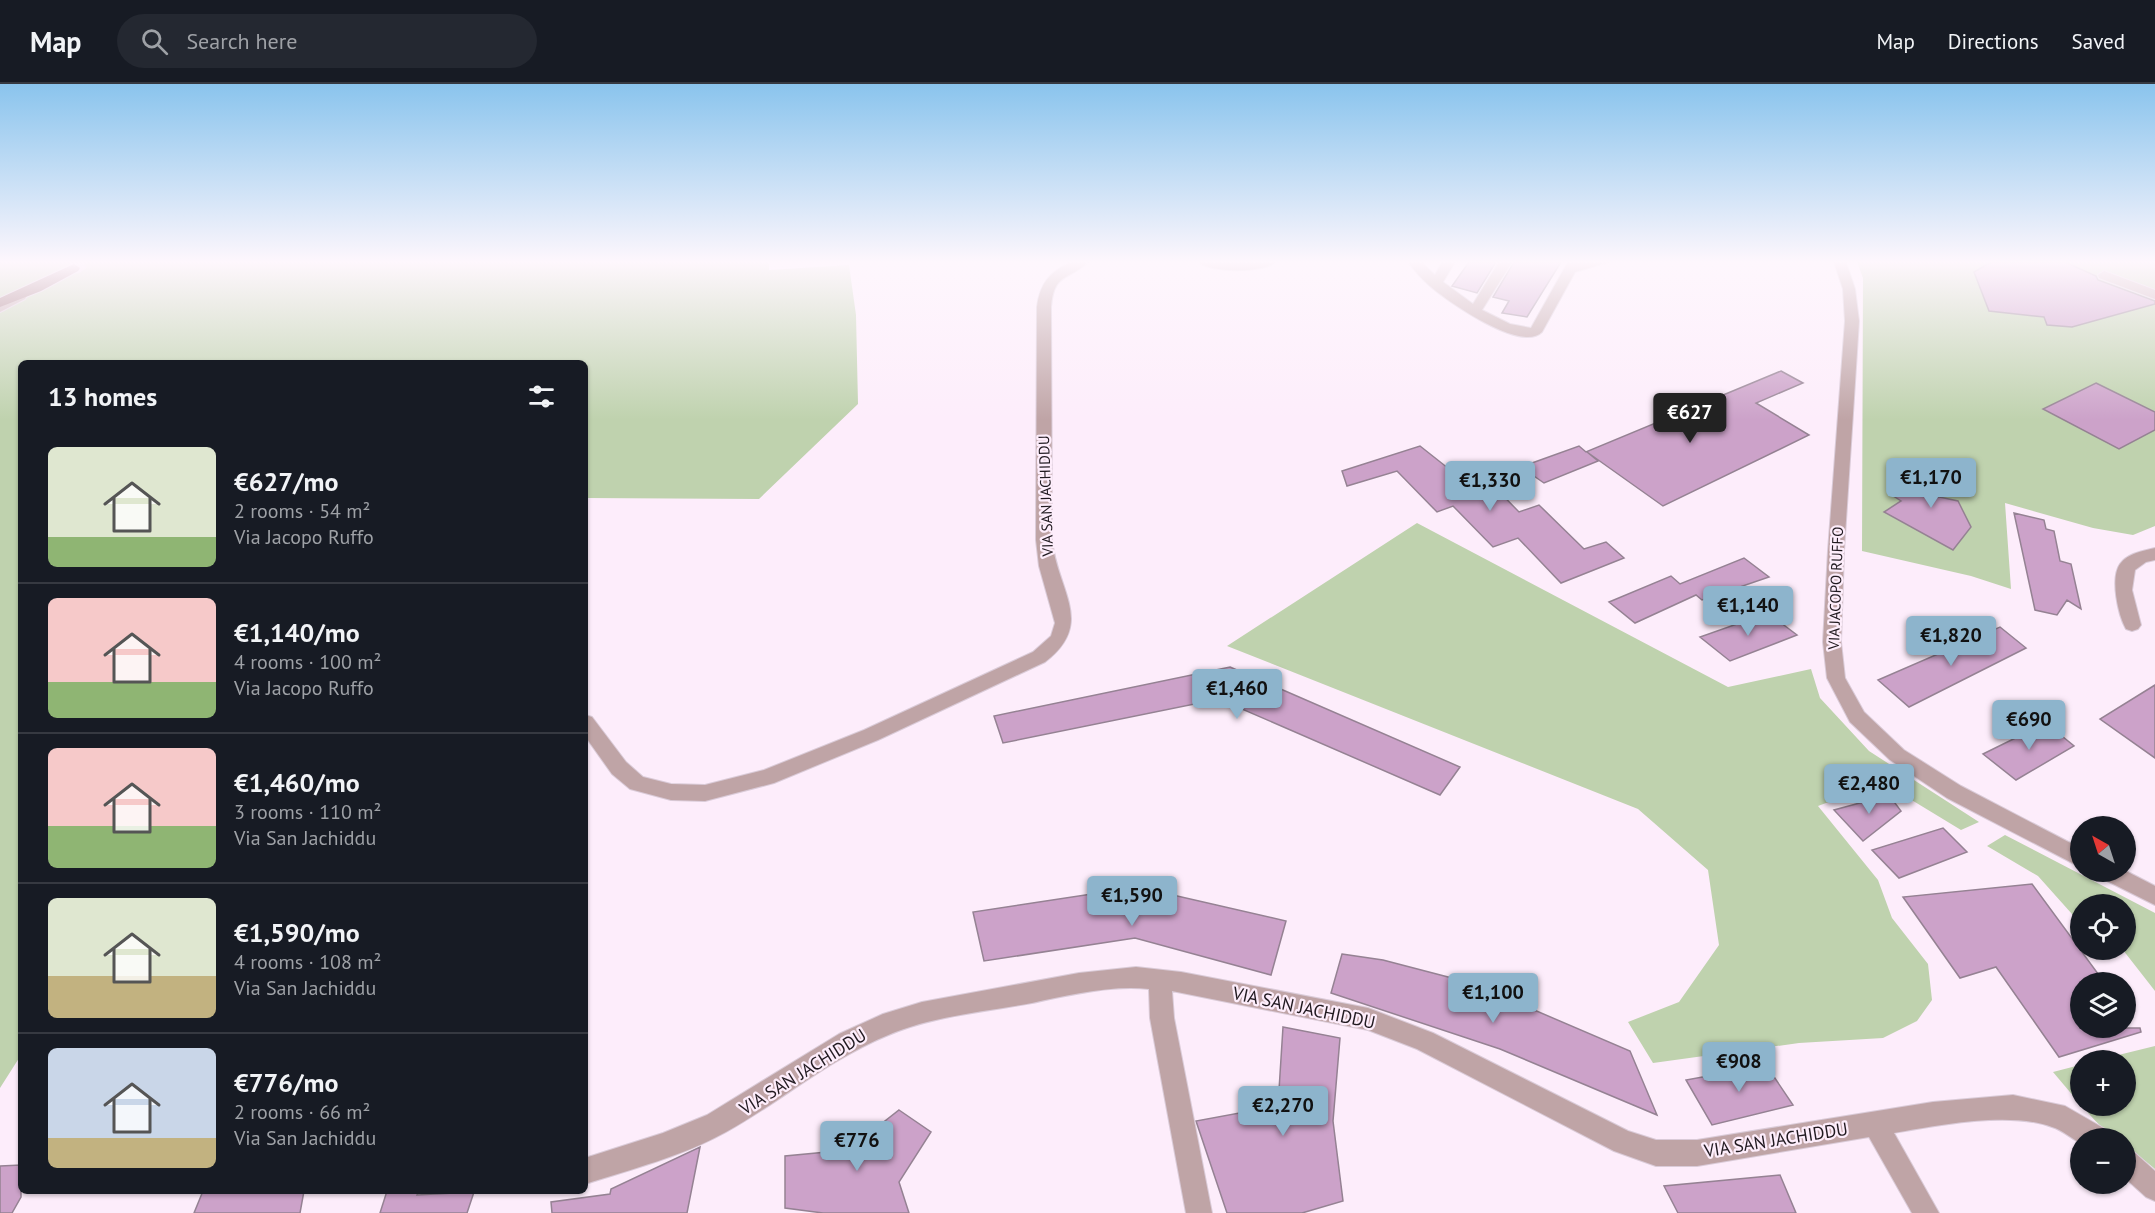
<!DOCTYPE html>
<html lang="en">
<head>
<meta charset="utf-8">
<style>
  body { margin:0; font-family:"PT Sans",sans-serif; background:#242831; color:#f1f3f6; height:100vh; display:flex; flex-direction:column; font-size:22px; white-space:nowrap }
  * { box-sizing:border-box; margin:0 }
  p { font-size:20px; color:#9ea1a6 }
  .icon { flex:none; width:33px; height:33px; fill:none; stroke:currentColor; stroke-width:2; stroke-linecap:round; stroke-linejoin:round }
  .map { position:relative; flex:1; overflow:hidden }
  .sheet { position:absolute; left:18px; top:276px; width:570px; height:834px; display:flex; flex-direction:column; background:#171b24; border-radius:9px; box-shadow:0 2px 4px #0004 }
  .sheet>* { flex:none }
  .needle { width:39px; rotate:321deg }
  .controls { position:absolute; left:2070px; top:732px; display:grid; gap:12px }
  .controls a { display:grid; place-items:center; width:66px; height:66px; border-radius:50%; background:#171b24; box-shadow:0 2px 4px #0004; font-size:30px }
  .price { position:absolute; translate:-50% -51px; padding:0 14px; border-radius:6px; background:#8db4cc; color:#111; font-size:20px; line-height:39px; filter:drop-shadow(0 2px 3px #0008) }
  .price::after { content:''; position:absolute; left:50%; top:36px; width:18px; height:14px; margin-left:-9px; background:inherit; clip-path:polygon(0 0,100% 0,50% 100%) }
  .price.selected { background:#222; color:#fff }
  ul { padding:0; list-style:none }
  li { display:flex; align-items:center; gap:18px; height:150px; padding:0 30px }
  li+li { border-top:2px solid #363941 }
  li span { display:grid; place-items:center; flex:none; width:168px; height:120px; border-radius:9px; color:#555 }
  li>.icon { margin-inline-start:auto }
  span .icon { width:72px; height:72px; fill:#fffc; stroke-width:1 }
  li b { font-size:26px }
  h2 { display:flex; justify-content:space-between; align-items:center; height:72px; padding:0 30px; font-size:26px }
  header { display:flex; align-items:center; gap:36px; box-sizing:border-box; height:84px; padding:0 30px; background:#171b24; border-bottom:2px solid #363941 }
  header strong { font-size:28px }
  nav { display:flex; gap:33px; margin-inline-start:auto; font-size:21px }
  .search { width:420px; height:54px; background:#242831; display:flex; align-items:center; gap:15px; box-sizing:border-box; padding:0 21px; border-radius:33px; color:#9ea1a6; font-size:22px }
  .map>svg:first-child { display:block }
</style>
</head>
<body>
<header>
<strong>Map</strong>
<div class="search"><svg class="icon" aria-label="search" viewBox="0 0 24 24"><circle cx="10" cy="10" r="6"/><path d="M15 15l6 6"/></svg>Search here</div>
<nav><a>Map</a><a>Directions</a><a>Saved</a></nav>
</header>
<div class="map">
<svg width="2155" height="1129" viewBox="0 0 2155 1129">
  <rect width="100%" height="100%" fill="#fdedfb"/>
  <path fill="#bfd2ae" d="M0,178H769V186L849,181L856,231L858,320L759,415L585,414V279H21V971L0,1004Z
    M1857,178H2155V442L2133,451L2093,444L2005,419L2011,505L1971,492L1862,467L1863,194Z
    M1417,439L1728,603L1811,585L1820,614L1869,667L1979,738L1961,746L1882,698L1818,722L1878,796L1892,834L1928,880L1932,916L1917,937L1883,954L1799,959L1653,979L1628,938L1679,918L1719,861L1708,786L1638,725L1227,562Z
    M2005,751L2155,829V907L2123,866H2126V820H2080V839L2038,792L1987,762Z
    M2155,962V1085L2126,1061V1054C2108,1054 2093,1034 2082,1022H2126V976H2098Z
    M2080,981V1020L2053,988Z"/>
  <path fill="#cca2c9" stroke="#958293" stroke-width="1.5" d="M1469,178H1496L1477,209L1452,202Z
    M1514,178H1561L1527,233L1502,229L1509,217L1493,213Z
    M1991,178H2065L2096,192L2098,196L2155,217V220L2072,243L2047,241L2044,233L1989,227L1974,188Z
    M1781,287L1803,299L1756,319L1809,351L1663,422L1587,368L1598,377L1544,399L1521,383L1579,362L1586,368Z
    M2096,299L2155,328V346L2119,365L2043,325Z
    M1420,362L1463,396L1482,390L1519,428L1539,421L1584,465L1606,458L1624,474L1561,499L1518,454L1493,463L1453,422L1437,428L1397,387L1347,402L1342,387Z
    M1928,385L1958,401L1939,413L1958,417L1971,443L1953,466L1884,428L1901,417L1895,413L1898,411L1892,408Z
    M2014,429L2044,436L2046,445L2054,447L2060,477L2071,480L2081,525L2067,516L2057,531L2035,526Z
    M1744,474L1769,493L1702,516L1696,511L1635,539L1609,518L1671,492L1680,500Z
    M1768,529L1797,551L1730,577L1700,553Z
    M2000,543L2026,564L1909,623L1878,596Z
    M1230,583L1460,683L1440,711L1219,615L1003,659L994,632Z
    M2155,601V674L2100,635Z
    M2046,639L2074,662L2016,696L1983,670Z
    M1889,711L1901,727L1863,757L1834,726Z
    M1943,744L1967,768L1899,794L1872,766Z
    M2032,800L2104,898H2080V944H2140L2141,948L2059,973L1996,883L1960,894L1903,813Z
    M1138,803L1286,837L1271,891L1135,854L984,877L973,828Z
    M1342,870L1383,876L1471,899L1630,967L1657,1031L1500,965L1331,909Z
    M1283,943L1340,954L1333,1037L1343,1117L1302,1129H1227L1196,1037L1278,1022Z
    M1762,975L1793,1021L1712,1041L1686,996L1708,992Z
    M899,1026L931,1048L899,1098L909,1129H823L785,1124V1072L848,1066Z
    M700,1063L687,1129H552L551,1118L610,1110L611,1105Z
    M21,1081V1113L12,1129H0V1082Z
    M1780,1091L1796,1129H1678L1664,1102Z
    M203,1107H304L300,1129H194Z
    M387,1107H419L417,1111L474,1108L467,1129H380Z"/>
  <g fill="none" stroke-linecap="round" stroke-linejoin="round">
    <path stroke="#dccdda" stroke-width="14" stroke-dasharray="14 7" stroke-linecap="butt" d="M74,184L83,178"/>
    <g stroke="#dacbd8" stroke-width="2">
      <path id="minor" d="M1071,178H1088C1068,197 1054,188 1051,223L1052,456C1057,507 1096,539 1045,578L878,656L774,699L705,717L671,716L630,705L612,690L585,652V631L592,633L626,678L643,693L671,700L705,701L764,686L864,646L1033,568L1051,552L1055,539L1039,482L1036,456L1037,223C1040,199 1050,188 1071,178Z
        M1198,178H1276C1263,189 1211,189 1198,178Z
        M1408,178H1421L1435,191L1442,178H1455L1443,198L1473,220L1499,178H1512L1482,226L1510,240L1531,244L1568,178H1609L1575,188L1542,248C1521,269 1447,217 1430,202C1423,196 1414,186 1408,178Z
        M1834,178H1846L1855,205L1859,237L1844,467L1841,558L1845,594L1864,628L1904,666L1961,702L2080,764V783L1947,714L1890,676L1850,638L1827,594L1823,558L1828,467L1845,237L1843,205Z
        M2104,187L2155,206V215L2099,194L2098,191Z
        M20,208L25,209L27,212L25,215L0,228V218Z
        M2155,464V476L2146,478L2135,486L2132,506L2141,541L2138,545L2132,547L2126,545C2118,531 2110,494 2120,480C2128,469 2143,467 2155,464Z
        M2126,787L2155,802V821L2101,794L2097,788Z
        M1136,883L1181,888L1368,924L1433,949L1628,1047L1656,1056H1697L1933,1018L2013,1011L2065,1022L2105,1045L2108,1054H2080V1059C2071,1054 2062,1046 2052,1043C2010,1027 1938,1041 1894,1049L1939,1129H1912L1869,1053L1697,1082H1656L1614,1067L1417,965L1368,946L1172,907L1174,934L1212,1129H1186L1150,934L1149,905C1111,901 1069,911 1032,919C984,928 931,932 886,952C828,976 780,1018 726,1048C683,1072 632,1085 585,1100V1074L663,1049L707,1031L839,950L883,930L922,918L1079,889Z
        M2126,1065L2135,1069L2155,1087V1117L2146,1113L2126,1095Z"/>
    </g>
    <g stroke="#dacbd8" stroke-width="2">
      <path id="major" d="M74,180L80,184L78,187L41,207L0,223V214Z"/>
    </g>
    <use href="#minor" fill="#bfa4a6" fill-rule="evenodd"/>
    <use href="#major" fill="#916368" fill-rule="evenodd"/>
  </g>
  <linearGradient id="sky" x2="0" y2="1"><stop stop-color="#8ac4ed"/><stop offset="0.53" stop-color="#fef7fd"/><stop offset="1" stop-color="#fef7fd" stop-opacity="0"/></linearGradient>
  <rect width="2155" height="336" fill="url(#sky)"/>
  <g text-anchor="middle" stroke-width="4.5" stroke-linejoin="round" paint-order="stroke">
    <g font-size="15" fill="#211a20" stroke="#fdedfb">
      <text transform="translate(1046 412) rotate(-92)" y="5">VIA SAN JACHIDDU</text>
      <text transform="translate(1836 504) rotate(-88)" y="5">VIA JACOPO RUFFO</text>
    </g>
    <g font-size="18" fill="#211a20" stroke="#fdedfb">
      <text transform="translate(1304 924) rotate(12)" y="6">VIA SAN JACHIDDU</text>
      <text transform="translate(803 988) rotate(-32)" y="6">VIA SAN JACHIDDU</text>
      <text transform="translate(1776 1056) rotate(-9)" y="6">VIA SAN JACHIDDU</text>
    </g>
  </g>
</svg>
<div class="controls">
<a><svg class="needle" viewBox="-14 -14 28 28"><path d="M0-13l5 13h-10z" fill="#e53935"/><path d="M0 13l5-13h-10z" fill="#9ea1a6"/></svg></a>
<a><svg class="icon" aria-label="locate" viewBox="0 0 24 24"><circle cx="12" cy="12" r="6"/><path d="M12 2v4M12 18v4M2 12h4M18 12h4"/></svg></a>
<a><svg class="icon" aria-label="layers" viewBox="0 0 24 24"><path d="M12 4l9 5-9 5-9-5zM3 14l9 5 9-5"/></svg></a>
<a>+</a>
<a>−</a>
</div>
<b class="price selected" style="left:1690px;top:360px">€627</b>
<b class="price" style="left:1931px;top:425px">€1,170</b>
<b class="price" style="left:1490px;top:428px">€1,330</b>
<b class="price" style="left:1748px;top:553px">€1,140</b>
<b class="price" style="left:1951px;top:583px">€1,820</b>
<b class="price" style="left:1237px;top:636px">€1,460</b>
<b class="price" style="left:2029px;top:667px">€690</b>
<b class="price" style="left:1869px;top:731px">€2,480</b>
<b class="price" style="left:1132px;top:843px">€1,590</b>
<b class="price" style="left:1493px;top:940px">€1,100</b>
<b class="price" style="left:1739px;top:1009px">€908</b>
<b class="price" style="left:1283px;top:1053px">€2,270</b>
<b class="price" style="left:857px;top:1088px">€776</b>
<section class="sheet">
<h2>13 homes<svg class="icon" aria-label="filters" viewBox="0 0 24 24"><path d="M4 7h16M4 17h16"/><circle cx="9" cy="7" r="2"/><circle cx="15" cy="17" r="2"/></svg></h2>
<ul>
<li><span style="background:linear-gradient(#dfe7d0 75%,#8fb573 0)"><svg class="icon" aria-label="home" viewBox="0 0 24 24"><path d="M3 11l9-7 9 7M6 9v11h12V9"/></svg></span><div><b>€627/mo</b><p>2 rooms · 54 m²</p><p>Via Jacopo Ruffo</p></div></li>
<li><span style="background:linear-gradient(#f6c9c9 70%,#8fb573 0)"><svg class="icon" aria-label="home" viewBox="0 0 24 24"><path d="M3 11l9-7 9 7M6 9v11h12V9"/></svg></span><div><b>€1,140/mo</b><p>4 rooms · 100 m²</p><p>Via Jacopo Ruffo</p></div></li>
<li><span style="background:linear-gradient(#f6c9c9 65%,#8fb573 0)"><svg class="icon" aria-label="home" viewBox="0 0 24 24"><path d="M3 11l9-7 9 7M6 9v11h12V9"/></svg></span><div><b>€1,460/mo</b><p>3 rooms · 110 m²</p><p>Via San Jachiddu</p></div></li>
<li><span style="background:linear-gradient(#dfe7d0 65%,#c2b280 0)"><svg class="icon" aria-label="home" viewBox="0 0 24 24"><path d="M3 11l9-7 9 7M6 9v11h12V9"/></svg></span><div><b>€1,590/mo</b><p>4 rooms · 108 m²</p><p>Via San Jachiddu</p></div></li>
<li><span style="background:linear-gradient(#c9d6e8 75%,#c2b280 0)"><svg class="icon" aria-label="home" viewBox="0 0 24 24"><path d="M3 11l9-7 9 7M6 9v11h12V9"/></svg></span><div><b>€776/mo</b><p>2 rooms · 66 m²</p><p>Via San Jachiddu</p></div></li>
</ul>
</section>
</div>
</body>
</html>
